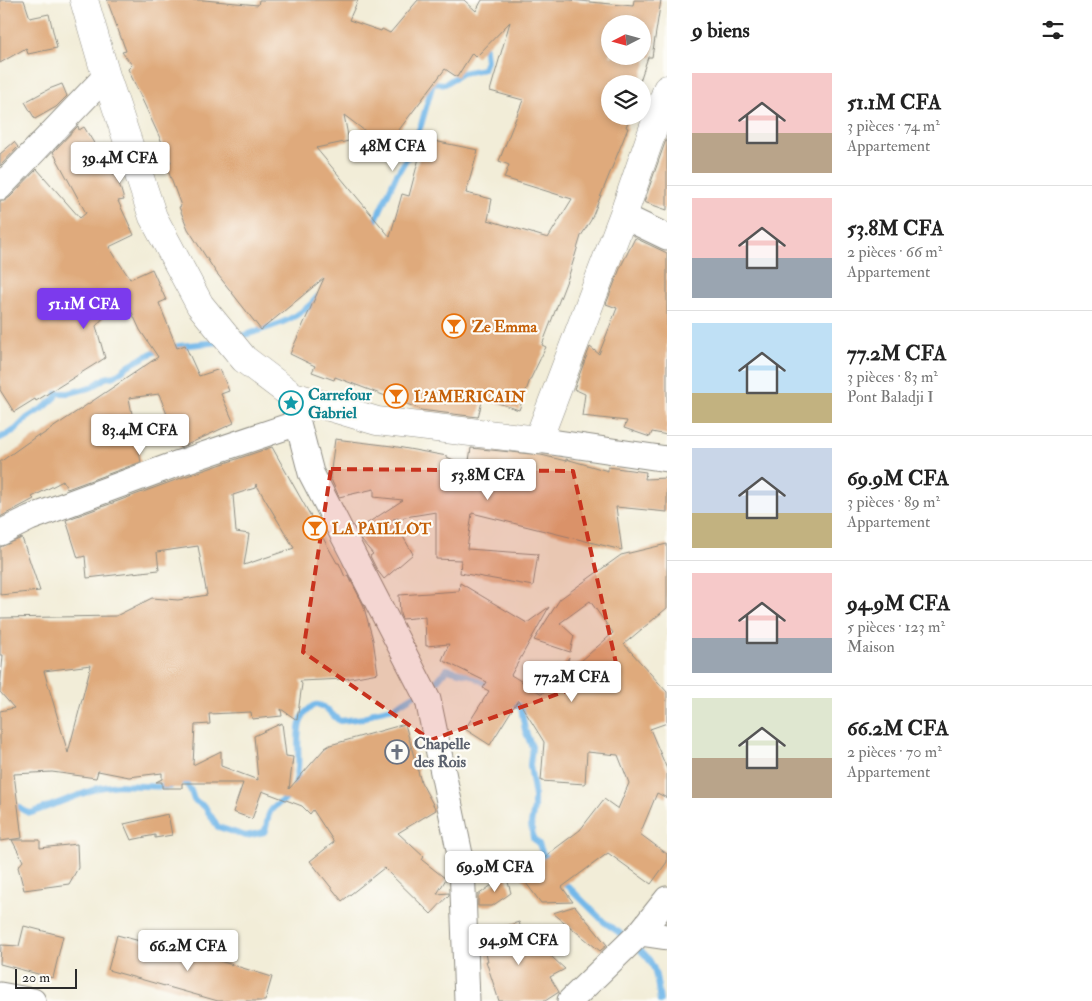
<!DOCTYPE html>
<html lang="fr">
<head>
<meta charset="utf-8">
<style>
  body { margin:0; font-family:"IM FELL Double Pica",serif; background:#f2f2f2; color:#222; height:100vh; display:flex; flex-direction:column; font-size:19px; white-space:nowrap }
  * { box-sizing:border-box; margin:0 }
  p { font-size:16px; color:#767676 }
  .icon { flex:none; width:28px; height:28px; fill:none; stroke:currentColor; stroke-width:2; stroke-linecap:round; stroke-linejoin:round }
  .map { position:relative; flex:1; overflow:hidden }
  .details { display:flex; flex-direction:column; background:#fff; width:425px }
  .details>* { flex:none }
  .needle { width:32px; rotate:264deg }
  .tools { position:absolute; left:601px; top:15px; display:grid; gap:10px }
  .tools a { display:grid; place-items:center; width:50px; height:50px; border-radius:50%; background:#fff; box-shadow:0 2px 8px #0003; font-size:25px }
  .scale { position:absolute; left:15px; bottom:12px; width:62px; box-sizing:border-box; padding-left:5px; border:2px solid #2b2b2b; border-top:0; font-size:14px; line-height:18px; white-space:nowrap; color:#2b2b2b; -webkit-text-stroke:4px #fdfcf7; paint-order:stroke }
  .price { position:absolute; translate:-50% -42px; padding:0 11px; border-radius:5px; background:#fff; color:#222; font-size:16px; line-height:32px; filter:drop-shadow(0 1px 2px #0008) }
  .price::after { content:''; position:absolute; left:50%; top:30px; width:15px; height:11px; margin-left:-8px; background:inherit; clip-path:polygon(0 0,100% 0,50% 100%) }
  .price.selected { background:#7c3aed; color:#fff }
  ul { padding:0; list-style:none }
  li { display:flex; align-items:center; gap:15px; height:125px; padding:0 25px }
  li+li { border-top:1px solid #e0e0e0 }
  li span { display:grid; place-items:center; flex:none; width:140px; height:100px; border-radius:0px; color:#555 }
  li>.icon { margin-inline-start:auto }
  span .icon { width:60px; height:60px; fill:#fffc; stroke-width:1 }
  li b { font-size:21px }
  h2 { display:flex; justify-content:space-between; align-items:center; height:60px; padding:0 25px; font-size:21px }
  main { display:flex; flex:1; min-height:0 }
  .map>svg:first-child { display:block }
</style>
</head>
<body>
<main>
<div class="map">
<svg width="667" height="1001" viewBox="0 0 667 1001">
  <rect width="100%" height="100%" fill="#fdfcf7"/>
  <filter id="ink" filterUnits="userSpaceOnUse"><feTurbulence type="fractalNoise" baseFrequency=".02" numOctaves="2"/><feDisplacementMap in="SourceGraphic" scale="10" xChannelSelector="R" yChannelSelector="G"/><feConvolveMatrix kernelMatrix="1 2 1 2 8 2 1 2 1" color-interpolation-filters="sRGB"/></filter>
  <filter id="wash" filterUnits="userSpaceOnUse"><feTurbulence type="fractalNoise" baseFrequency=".0096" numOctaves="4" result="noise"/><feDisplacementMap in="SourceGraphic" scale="20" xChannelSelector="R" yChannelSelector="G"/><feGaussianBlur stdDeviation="1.12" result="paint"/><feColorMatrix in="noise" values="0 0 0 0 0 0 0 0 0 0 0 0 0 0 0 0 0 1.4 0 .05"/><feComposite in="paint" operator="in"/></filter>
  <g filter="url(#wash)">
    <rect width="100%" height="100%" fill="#f2edd8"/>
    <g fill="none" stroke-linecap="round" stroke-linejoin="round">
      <path stroke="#73b8e9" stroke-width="6" d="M372,228L396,176L407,158L421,125L433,83L445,84L462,73L483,69L486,61L484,41
        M235,338C263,329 299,322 318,296
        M0,438L15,430L27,418L46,406L56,397L57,393H69L92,387L105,378L115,376L129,365L154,352L179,346L220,342
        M428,688L436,682L447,669L471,675L493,688
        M508,701L521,707L525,730L532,747L530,765L534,790V808L531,824L533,838L539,844L543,854L551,861
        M179,783L181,782L186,783L191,791L194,800L205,807L218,827L246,836L264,832C268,826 266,819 270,812C275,803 286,801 293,794C295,786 297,777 298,768C300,749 293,722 309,709C312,706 315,704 319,705C329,708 332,716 340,721L364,718L375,712L393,708L419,692
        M0,802C18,801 18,811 31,813L98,788L118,785L170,787
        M562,877L565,885L568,886L604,922L627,938
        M634,945C657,962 656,974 660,1001"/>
    </g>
    <g id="blocks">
      <path fill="#dfaa7c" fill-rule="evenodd" d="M0,0H24L30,18L49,14L57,48L28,54L26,48L0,63Z
        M107,0H204L258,5L259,0H358L349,20L381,31L382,29L390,33L418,0H464L476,11L482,0H569L633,6L634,0H661L652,57H648L639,84H610V116H630L626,127L628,128L591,220L581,236L569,275L542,345L546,347L530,380L519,410L483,398L478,417L420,410V409L335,377L334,380L312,372L315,366L290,354L324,278L261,330L215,271L188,229L179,207L181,206L166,165L171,162L128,69L132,65L122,52L126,51ZM510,22L490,91L523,100L499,161L509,165L504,178L572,199L548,238L488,220L492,199L466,193L478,150L424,139L409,196L402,194L390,237L316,148L349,141L344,115L386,147L445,69L457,77L472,53L476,57ZM610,24H642V56H610Z
        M62,84L67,96L56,107L35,119L25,102L49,89Z
        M78,126L79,130L84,127L113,174L116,173L124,200L118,201L134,235L109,247L130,279L152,269L166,300L159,303L177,348L185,345L199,376L220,369L229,391L221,394L234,423L180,448L159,394L129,398L141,462L67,489L63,481L32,497L34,499L0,517V462L38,435L39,437L158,357L140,330L124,295L96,326L105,358L36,401L35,399L14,412L0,390V201H4L10,197L37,169L80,218L86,213L53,152Z
        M667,137V210L644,202Z
        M14,142L18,147L0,166V154Z
        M635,238L667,253V435L652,432L650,437L624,428L627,421L582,416L585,394L574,389L590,347L599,354L617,308L606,304L621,266Z
        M335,439L392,446L447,456V457L468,467L471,448L541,455L566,461V459L608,471V467L646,472L645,479L667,478V512L616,507L622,550L472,513L467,549L538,554L533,586L460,573L461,560L436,559V512L393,519L413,554L384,579L377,570L370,556L373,554L362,541L357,530L403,500L374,497V489L339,497L330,477Z
        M272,447L337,563H339L345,577L348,575L363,604L373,640L378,673L345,679L300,681L302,684L297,720L281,709L282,716L252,719L251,712L209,714L210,724L195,725L193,765L221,751V766L258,780L254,736L282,723L286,756L293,757L289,789L325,748L330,745L405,724L421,782L436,810L398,833L424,857L422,860L446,879L437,894L449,893V895L431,914L384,868L342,901L310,861L334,842L313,810L310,814L302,806L262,791L252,819L233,812L243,783H182V788H162V782H156L162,779V773L129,777L98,771L96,778L52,772L14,774L22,838L0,841V711L14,708L0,692L3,655H0V618L116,616L152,598L178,600L207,595L198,546L157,552L159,570L87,578L85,556L78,558L66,520L184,477ZM256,484L294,548L244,565L249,534L236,532L233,495L255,488ZM91,665L68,753L44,671Z
        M22,538L40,591L0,595V547Z
        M667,544V608L624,644L667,692V723L650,729L667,769V798L657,793L640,834L667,854V862L651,884L608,853L562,887L573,902L541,903L520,875L549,855L548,854L580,830L604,799L618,809L629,783L618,755L587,752L585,784L541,781L544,742L518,700L490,745L465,729L489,691L483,688L487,682L442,660L449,644L426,646L425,617L402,619L400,614L399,595L459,591L460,583L527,623L549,607L511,675L542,694L569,657L565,675L613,633L590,601L560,623L574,636L570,652L534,640L560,599L621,555Z
        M168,814L172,835L155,838V835L131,840L124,824Z
        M12,840H40V848L77,844L78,868L69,884L24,890L18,867L23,861Z
        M506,875L511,893L492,906H478V895Z
        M575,906L607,945L600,951L553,913Z
        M519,922L521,929L565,969L550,977L559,992L545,1001H499L486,961H488L480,934Z
        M24,926L63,936L53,978L0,964L1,945L19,946Z
        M117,935L197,956V954L272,977L265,1001H218L108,970Z"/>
    </g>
  </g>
  <g filter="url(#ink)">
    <use href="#blocks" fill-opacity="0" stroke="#8e8c82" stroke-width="1"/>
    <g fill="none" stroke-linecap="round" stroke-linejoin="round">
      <g stroke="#8e8c82" stroke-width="27">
        <path id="street" d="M0,187L106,76
          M623,216L667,237
          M293,396L298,423L311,473L428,700L462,864L467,1001
          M538,440L667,459
          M0,533L30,518L179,463L298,423
          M640,933L667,937
          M0,995L33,1001
          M570,1001L640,933L667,899"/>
      </g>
      <g stroke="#8e8c82" stroke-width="29">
        <path id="secondary" d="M84,0L106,76L153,217L200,305L244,359L293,396L377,421L538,440L623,216L667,89"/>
      </g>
      <use href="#street" stroke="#fff" stroke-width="25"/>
      <use href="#secondary" stroke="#fff" stroke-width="28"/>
    </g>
  </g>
  <path fill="#c8321e" fill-opacity="0.2" stroke="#c8321e" stroke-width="4" stroke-dasharray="10 6" stroke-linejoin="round" d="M331,469L573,471L618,672L431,740L303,652Z"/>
  <defs>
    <g id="bar-ring" transform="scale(1.25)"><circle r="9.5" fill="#fdfcf7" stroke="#e8710a" stroke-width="1.5"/><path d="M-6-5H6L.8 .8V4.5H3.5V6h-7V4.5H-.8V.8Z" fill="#e8710a"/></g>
    <g id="sight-ring" transform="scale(1.25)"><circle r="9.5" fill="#fdfcf7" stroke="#0f9aa8" stroke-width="1.5"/><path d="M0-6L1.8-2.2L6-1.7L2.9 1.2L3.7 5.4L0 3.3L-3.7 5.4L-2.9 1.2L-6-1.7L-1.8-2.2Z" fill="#0f9aa8"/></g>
    <g id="church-ring" transform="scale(1.25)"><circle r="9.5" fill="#fdfcf7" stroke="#6b7280" stroke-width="1.5"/><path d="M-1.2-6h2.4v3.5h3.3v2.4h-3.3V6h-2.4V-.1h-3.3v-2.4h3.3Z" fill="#6b7280"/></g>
  </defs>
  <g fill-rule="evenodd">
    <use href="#bar-ring" x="454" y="326"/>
    <use href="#bar-ring" x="396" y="396"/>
    <use href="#sight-ring" x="291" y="403"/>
    <use href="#bar-ring" x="315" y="528"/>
    <use href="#church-ring" x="397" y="752"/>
  </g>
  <g text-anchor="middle" stroke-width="4.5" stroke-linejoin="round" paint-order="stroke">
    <g font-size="16" font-weight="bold" fill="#c56008" stroke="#fdfcf7" text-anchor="start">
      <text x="472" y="332">Ze Emma</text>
      <text x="414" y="402">L'AMERICAIN</text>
      <text x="332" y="534">LA PAILLOT</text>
    </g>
    <g font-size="16" font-weight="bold" fill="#0d838f" stroke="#fdfcf7" text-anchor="start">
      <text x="308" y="400">Carrefour<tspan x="308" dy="18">Gabriel</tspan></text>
    </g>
    <g font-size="16" font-weight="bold" fill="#5b616d" stroke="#fdfcf7" text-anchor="start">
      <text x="414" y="749">Chapelle<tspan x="414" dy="18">des Rois</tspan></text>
    </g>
  </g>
</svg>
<div class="tools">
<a><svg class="needle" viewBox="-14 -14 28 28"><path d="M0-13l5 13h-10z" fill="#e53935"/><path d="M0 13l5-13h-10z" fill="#767676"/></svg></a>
<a><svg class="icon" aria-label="layers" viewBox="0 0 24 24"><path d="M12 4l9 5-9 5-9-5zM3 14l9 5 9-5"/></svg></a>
</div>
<div class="scale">20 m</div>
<b class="price" style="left:393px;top:172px">48M CFA</b>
<b class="price" style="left:120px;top:184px">39.4M CFA</b>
<b class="price selected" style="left:84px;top:330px">51.1M CFA</b>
<b class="price" style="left:140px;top:456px">83.4M CFA</b>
<b class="price" style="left:488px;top:501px">53.8M CFA</b>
<b class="price" style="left:572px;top:703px">77.2M CFA</b>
<b class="price" style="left:495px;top:893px">69.9M CFA</b>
<b class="price" style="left:519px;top:966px">94.9M CFA</b>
<b class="price" style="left:188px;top:972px">66.2M CFA</b>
</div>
<section class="details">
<h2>9 biens<svg class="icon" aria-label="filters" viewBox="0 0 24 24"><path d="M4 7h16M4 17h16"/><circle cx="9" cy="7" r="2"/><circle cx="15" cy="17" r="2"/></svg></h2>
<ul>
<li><span style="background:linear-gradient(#f6c9c9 60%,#b9a48a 0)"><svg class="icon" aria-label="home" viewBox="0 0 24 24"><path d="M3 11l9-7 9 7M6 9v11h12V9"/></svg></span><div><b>51.1M CFA</b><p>3 pièces · 74 m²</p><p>Appartement</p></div></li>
<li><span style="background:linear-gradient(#f6c9c9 60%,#9aa5b1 0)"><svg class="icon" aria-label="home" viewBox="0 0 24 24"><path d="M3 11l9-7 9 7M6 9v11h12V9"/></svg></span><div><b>53.8M CFA</b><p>2 pièces · 66 m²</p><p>Appartement</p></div></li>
<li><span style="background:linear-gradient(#bfe0f5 70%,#c2b280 0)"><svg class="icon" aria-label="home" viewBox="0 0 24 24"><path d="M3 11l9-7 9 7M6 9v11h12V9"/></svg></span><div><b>77.2M CFA</b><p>3 pièces · 83 m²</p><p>Pont Baladji I</p></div></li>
<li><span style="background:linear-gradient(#c9d6e8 65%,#c2b280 0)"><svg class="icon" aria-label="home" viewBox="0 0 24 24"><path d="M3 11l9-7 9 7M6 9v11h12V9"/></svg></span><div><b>69.9M CFA</b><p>3 pièces · 89 m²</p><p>Appartement</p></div></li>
<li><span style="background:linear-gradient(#f6c9c9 65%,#9aa5b1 0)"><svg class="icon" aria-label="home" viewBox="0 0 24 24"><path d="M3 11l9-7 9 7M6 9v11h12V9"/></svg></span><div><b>94.9M CFA</b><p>5 pièces · 123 m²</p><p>Maison</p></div></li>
<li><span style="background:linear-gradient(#dfe7d0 60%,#b9a48a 0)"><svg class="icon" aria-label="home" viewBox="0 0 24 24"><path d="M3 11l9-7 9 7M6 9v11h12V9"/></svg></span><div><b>66.2M CFA</b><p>2 pièces · 70 m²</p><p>Appartement</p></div></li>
</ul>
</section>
</main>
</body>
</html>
